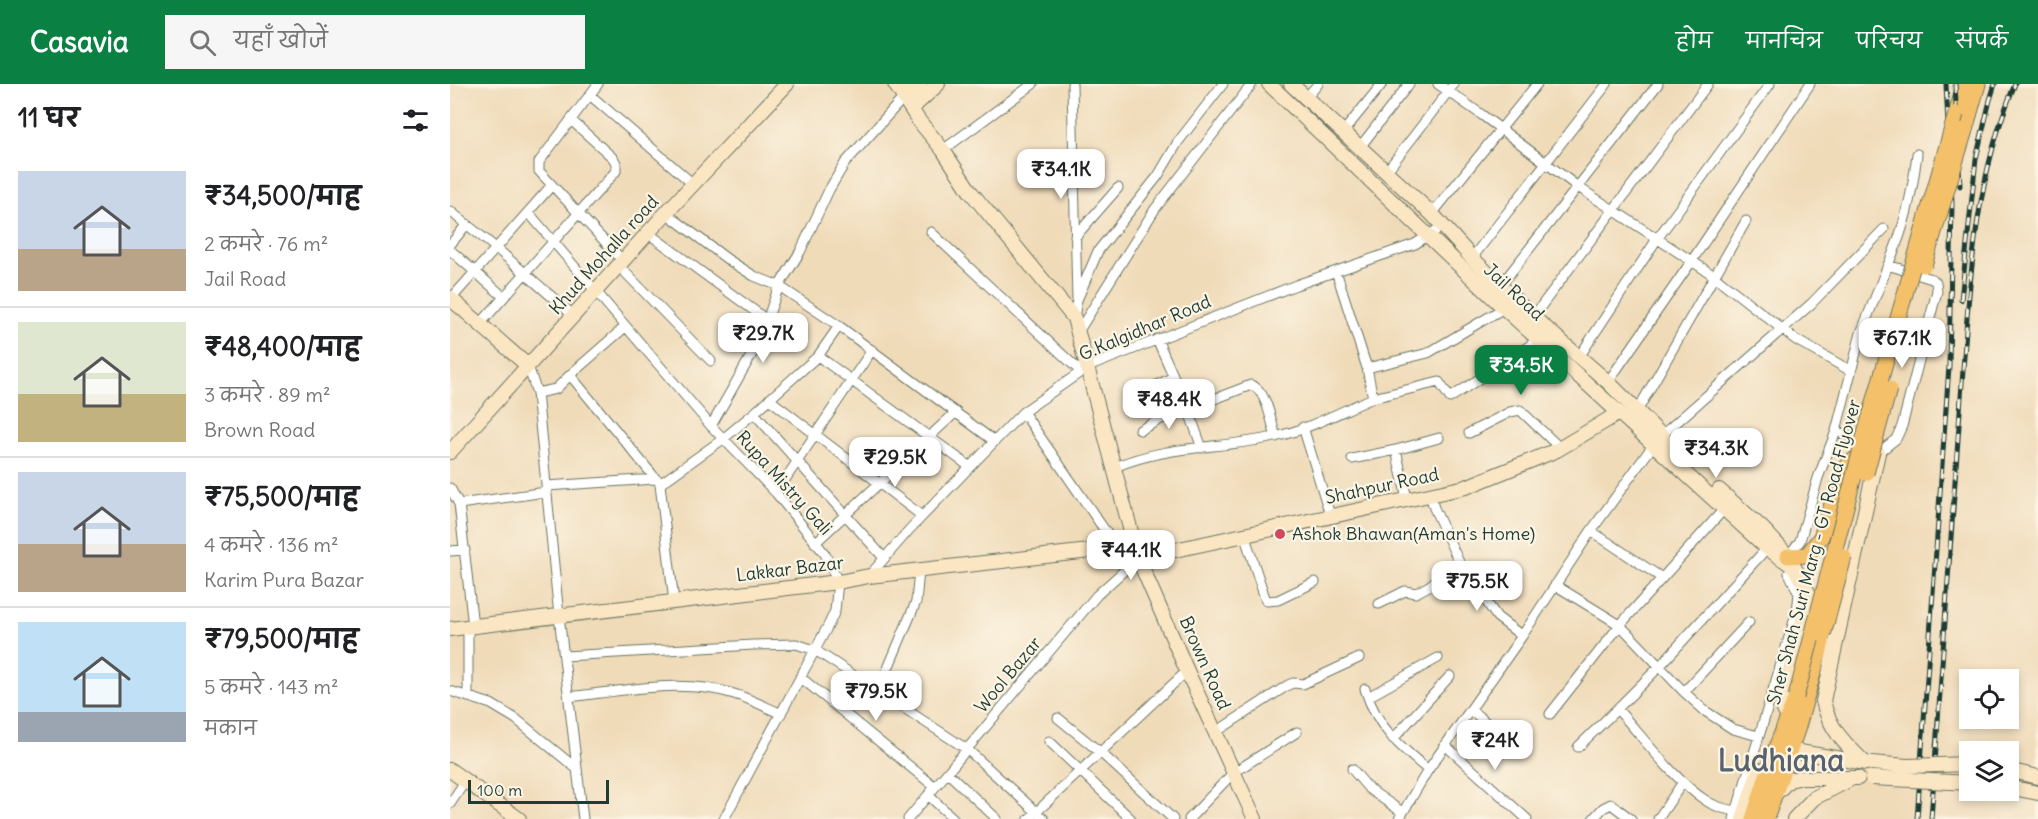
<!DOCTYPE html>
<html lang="hi">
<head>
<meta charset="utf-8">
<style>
  body { margin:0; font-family:Delius,"Playpen Sans Deva",sans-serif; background:#f6f6f6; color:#202124; height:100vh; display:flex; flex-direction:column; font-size:22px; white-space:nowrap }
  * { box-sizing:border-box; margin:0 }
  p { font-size:20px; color:#757577 }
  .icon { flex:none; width:33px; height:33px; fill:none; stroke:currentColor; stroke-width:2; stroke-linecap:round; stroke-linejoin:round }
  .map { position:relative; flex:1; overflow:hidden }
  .panel { display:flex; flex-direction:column; background:#fff; width:450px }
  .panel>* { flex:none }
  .buttons { position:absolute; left:1509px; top:585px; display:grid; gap:12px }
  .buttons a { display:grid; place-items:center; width:60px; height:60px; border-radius:0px; background:#fff; box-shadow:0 3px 9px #0003; font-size:30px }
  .scale { position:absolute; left:18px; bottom:15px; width:141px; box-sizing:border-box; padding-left:6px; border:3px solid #1f3d34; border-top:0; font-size:16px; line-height:21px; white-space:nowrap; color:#1f3d34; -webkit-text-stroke:4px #fcf5e5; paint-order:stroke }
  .price { position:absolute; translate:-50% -51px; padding:0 14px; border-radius:12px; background:#fff; color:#222; font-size:20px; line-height:39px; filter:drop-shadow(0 2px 3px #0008) }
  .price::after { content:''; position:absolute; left:50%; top:36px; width:18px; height:14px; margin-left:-9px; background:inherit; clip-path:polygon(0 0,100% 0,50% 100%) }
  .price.active { background:#0b8043; color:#fff }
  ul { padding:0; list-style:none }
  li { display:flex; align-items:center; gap:18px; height:150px; padding:0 18px }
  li+li { border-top:2px solid #e0e0e0 }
  li span { display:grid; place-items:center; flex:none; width:168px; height:120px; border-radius:0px; color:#555 }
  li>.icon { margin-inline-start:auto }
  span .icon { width:72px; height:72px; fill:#fffc; stroke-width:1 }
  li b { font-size:26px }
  h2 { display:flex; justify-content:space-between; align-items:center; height:72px; padding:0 18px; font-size:26px }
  header { display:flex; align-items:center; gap:36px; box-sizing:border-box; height:84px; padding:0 30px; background:#0b8043; color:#fff }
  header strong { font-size:28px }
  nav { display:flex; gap:33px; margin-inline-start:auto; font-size:21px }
  .search { width:420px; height:54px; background:#f6f6f6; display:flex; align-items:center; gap:15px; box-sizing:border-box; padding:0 21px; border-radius:0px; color:#757577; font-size:22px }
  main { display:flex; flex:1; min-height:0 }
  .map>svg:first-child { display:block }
</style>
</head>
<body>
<header>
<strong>Casavia</strong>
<div class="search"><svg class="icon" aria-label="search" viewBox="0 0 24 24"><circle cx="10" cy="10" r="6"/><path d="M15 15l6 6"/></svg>यहाँ खोजें</div>
<nav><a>होम</a><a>मानचित्र</a><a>परिचय</a><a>संपर्क</a></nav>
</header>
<main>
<section class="panel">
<h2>11 घर<svg class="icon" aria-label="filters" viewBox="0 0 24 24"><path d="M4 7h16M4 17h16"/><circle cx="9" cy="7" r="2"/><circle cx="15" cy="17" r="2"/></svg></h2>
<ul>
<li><span style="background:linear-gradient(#c9d6e8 65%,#b9a48a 0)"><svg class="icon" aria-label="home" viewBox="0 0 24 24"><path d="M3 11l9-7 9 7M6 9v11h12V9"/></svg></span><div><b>₹34,500/माह</b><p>2 कमरे · 76 m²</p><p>Jail Road</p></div></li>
<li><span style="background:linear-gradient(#dfe7d0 60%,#c2b280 0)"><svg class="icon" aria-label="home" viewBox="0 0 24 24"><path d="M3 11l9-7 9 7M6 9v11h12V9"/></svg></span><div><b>₹48,400/माह</b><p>3 कमरे · 89 m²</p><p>Brown Road</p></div></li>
<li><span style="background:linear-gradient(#c9d6e8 60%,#b9a48a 0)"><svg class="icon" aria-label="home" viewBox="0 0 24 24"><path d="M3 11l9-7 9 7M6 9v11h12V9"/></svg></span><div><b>₹75,500/माह</b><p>4 कमरे · 136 m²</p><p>Karim Pura Bazar</p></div></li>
<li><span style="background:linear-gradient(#bfe0f5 75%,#9aa5b1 0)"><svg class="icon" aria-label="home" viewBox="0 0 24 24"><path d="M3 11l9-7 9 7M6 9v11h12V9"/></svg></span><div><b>₹79,500/माह</b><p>5 कमरे · 143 m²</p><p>मकान</p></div></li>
</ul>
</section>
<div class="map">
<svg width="1588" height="735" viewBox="0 0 1588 735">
  <rect width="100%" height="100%" fill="#fcf5e5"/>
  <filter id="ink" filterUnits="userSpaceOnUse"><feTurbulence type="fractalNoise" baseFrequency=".0167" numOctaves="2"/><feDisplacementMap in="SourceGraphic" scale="12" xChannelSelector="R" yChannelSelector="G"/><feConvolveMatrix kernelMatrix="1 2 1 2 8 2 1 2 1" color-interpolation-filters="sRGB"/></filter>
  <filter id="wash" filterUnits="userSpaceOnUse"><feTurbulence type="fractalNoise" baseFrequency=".008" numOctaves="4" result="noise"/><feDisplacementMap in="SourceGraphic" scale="24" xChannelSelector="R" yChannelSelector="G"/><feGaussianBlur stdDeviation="1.35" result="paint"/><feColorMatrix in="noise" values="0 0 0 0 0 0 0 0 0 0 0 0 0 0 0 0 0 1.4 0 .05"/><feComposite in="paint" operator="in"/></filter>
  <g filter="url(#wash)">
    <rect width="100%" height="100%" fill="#f0dbb9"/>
  </g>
  <g filter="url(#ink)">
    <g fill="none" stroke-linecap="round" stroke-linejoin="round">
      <g stroke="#687463" stroke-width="11">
        <path id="street" d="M622,0L627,216L624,234
          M988,0L1032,31L1128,103L1263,191L1346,256L1401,287
          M140,11L243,100
          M856,14L868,0
          M894,47L932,0
          M910,63L959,0
          M493,66L583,0
          M936,88L1004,0
          M102,101L173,177
          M0,127L46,164L124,232
          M78,128L261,342L326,409L375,470L388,498L385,527L379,540L274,735
          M216,129L277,175L304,192L329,202L389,242L544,357
          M982,130L1087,0
          M481,148L631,288
          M198,149L317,236
          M625,153L668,104
          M0,161L17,140
          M0,166L54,213
          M1022,174L1157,0
          M1438,181C1455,143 1462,111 1467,70
          M169,182L261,277
          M886,187L917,284L978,269L1054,224
          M1051,201L1208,0
          M1,215L102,101L89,87V78L148,0
          M627,216L648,167L708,92L728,58L773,0
          M1083,233L1258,0
          M31,239L166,87V79L163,74L121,36
          M628,248L705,125L802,0
          M707,255L738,325L752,364
          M368,272L519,382
          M1129,273L1207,155L1320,0
          M78,282L87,309L109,532L133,735
          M917,284L923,314L989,298L1000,314L1088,256
          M120,291L175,243
          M1158,298L1241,178L1360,0
          M87,309L106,305L120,291L206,395L96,402
          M319,315L472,432
          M680,315L723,293
          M738,325L801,301C817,306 821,338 826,353
          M573,328L667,464
          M304,329L434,474
          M1186,329L1296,137
          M261,342L310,256L329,202L350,168L379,106L395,79L455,12
          M853,343L880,431
          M690,346L736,322
          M1386,347L1417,359
          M1019,349L1060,328L1070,326L1110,364
          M1211,352L1361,220L1434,145
          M946,366L989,354
          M902,375L946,366L957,415
          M665,383C715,361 771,365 824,353C858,346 891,327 923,314
          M208,396L210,400L224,518
          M210,400L273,355L304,329L368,272L389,242
          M0,404L9,420L23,542
          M326,409L422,266
          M9,420L96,408
          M1141,447L1212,494
          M794,450L815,514L817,517L828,516L865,498
          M365,459L506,328
          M0,467L15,466
          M1338,472L1350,457L1368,394L1386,347L1411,249L1438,181L1482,195L1486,198L1487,207L1452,342L1446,355L1428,369
          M1009,478L1047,533L1072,552
          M419,492L459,446L573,328L638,283L846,201L965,160L993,142
          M1105,501L1170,541L1234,608L1255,627L1283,645L1308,652
          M929,520L955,507L966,509L979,502L1009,478L984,424L980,410
          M18,543V613
          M115,572L303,561L346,560L365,566L518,666L594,735
          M350,593L485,703
          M915,605C927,643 948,661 978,686
          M0,607L41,620L66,635L127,685
          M428,608L466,518L469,487
          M1234,608L1299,538
          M119,613C172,607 232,594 284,610C301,615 316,623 331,630
          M918,613L988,574
          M1021,626L1073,669
          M1100,630L1170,541L1275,424
          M608,634L650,668L723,735
          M766,648L838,601L843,599L853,600L909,574
          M943,655L1000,592
          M599,657L681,735
          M995,661L1077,735
          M1128,663L1167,625
          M902,685L919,705L952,728
          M498,689L547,735
          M478,711L504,735
          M0,720L16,696
          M1286,727C1275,725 1265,723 1255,716C1223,695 1193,653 1167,625L1209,583L1317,464
          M458,735L647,511L688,474
          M579,735L737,587
          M739,735L783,689L847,648
          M949,735L978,686L1072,552L1141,447L1204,360
          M1143,735L1153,724L1161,720L1181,735
          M1208,735L1233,698
          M1284,735L1347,527L1349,510L1339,489L1344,483"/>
      </g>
      <g stroke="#687463" stroke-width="16">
        <path id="secondary" d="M445,0L469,37L493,66L520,107L624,234L688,474L737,587L805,735
          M819,0L1054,224L1317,464L1344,483L1359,510L1335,612L1334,626L1339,635
          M841,0L982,130L1022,174L1083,233L1158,298L1237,377
          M455,12L470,0
          M462,24L488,0
          M0,214L78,282
          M0,368L216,129L337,0
          M1269,406L1313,445L1338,472
          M688,474L1016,403L1107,366L1169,329
          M0,545L388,498L419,492L684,462
          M1331,665L1416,679
          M1414,678C1394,659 1379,644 1373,617L1428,369L1427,367
          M0,686L69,735
          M1558,686L1588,693
          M1558,703L1588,709
          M1324,711L1339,696L1348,694H1408
          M1293,735L1309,686
          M1344,735L1364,714L1399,696"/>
      </g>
      <g stroke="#687463" stroke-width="17">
        <path id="primary" d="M1506,30L1515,0
          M1515,46L1528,0
          M1338,472L1357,471L1371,453L1393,388L1399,380L1410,371
          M1303,735L1326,664L1346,613
          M1316,735L1347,646L1372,558"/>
      </g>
      <use href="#street" stroke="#fff" stroke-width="9"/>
      <use href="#secondary" stroke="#fbe6c3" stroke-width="14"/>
      <use href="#primary" stroke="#f4c16a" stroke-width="15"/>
      <g stroke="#1f3d34" stroke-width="5">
        <path id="rail" d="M1505,0L1510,102
          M1511,216L1526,75L1540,16L1545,0
          M1467,735L1499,282L1502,119L1496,0
          M1481,735C1492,594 1500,453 1511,313C1519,208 1523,98 1565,0"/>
      </g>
      <use href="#rail" stroke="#fcf5e5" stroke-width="3" stroke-dasharray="9" stroke-linecap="butt"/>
      <g stroke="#687463" stroke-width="16" stroke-linecap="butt">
        <path id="secondary-bridge" d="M1421,679L1457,682L1520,680
          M1422,694L1520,699"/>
      </g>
      <g stroke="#687463" stroke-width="17" stroke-linecap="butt">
        <path id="primary-bridge" d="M1474,181L1515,46
          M1416,389L1439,305
          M1373,551L1394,473
          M1346,613L1414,354L1506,30"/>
      </g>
      <use href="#secondary-bridge" stroke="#fbe6c3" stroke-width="14"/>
      <use href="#primary-bridge" stroke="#f4c16a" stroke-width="15"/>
    </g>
  </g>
  <circle fill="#d1495b" stroke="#fcf5e5" stroke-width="2" cx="830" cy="450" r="6"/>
  <g text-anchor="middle" stroke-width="4.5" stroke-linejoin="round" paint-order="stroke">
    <g font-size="18" fill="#1f3d34" stroke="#fcf5e5">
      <text transform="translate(154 171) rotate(-48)" y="6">Khud Mohalla road</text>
      <text transform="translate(1064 208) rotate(43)" y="6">Jail Road</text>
      <text transform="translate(695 244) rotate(-23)" y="6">G.Kalgidhar Road</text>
      <text transform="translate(334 399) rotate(48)" y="6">Rupa Mistry Gali</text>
      <text transform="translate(932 402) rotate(-12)" y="6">Shahpur Road</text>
      <text transform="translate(1364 468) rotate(-75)" y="6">Sher Shah Suri Marg - GT Road Flyover</text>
      <text transform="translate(340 485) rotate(-7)" y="6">Lakkar Bazar</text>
      <text transform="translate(755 579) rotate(66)" y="6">Brown Road</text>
      <text transform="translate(558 591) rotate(-50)" y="6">Wool Bazar</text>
    </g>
    <g font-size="18" fill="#1f3d34" stroke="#fcf5e5" text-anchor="start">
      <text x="842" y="456">Ashok Bhawan(Aman's Home)</text>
    </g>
    <g font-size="30" font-weight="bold" fill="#58626c" stroke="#fcf5e5">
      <text x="1331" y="687">Ludhiana</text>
    </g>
  </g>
</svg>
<div class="buttons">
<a><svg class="icon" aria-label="locate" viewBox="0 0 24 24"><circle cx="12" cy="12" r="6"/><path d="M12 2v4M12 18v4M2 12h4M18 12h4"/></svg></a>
<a><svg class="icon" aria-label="layers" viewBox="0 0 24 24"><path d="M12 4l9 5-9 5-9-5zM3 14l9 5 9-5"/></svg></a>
</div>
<div class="scale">100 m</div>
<b class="price" style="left:611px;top:116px">₹34.1K</b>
<b class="price" style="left:313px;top:280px">₹29.7K</b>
<b class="price" style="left:1452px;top:285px">₹67.1K</b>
<b class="price active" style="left:1071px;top:312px">₹34.5K</b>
<b class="price" style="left:719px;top:346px">₹48.4K</b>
<b class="price" style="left:1266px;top:395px">₹34.3K</b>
<b class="price" style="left:445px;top:404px">₹29.5K</b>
<b class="price" style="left:681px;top:497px">₹44.1K</b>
<b class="price" style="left:1027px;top:528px">₹75.5K</b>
<b class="price" style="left:426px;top:638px">₹79.5K</b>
<b class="price" style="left:1045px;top:687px">₹24K</b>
</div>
</main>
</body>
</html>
